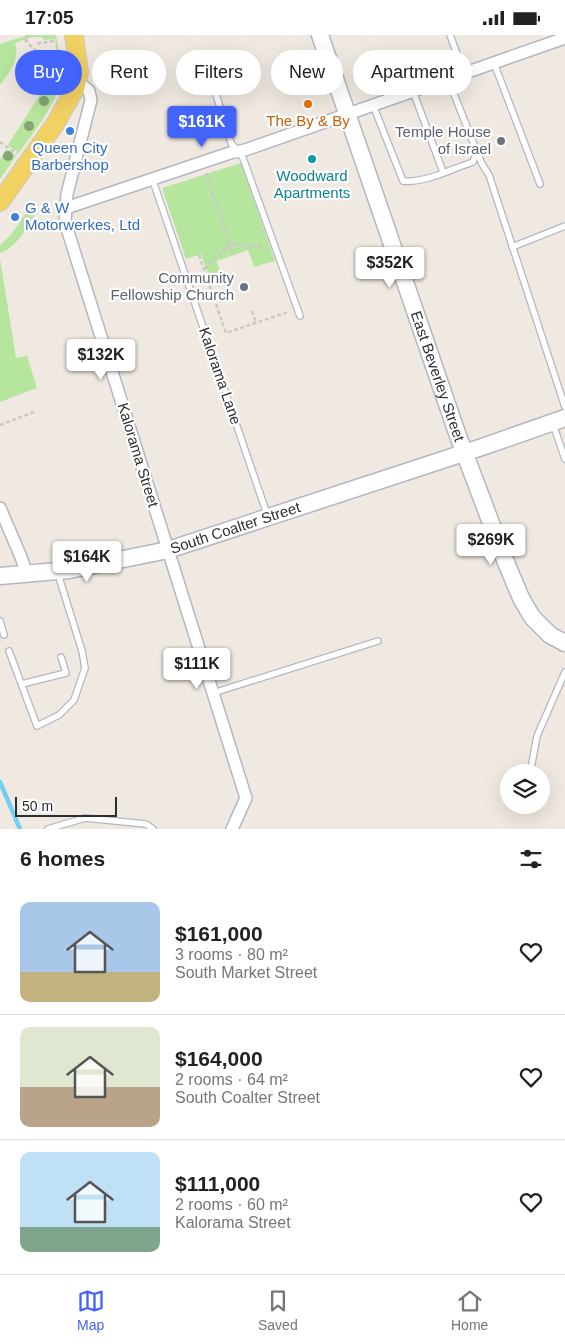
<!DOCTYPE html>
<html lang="en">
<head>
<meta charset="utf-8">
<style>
  body { margin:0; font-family:Helvetica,sans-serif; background:#f2f2f2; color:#222; height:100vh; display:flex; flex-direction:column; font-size:19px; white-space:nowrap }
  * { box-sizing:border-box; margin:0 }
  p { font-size:16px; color:#767676 }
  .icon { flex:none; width:28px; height:28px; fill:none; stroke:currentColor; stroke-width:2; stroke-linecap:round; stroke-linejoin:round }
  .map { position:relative; height:794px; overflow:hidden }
  .side { display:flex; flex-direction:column; background:#fff; flex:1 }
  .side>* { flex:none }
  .hud { position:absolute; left:15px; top:15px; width:535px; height:45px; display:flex; gap:10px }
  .tools { position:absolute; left:500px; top:729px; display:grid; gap:10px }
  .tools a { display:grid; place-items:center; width:50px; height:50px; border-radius:50%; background:#fff; box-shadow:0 5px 20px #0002; font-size:25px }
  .scale { position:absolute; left:15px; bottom:12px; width:102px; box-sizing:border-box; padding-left:5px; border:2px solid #2e2e2e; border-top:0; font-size:14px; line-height:18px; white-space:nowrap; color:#2e2e2e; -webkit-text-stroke:4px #fff; paint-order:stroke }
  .price { position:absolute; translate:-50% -42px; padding:0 11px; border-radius:5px; background:#fff; color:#222; font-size:16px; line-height:32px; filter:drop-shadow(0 1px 2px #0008) }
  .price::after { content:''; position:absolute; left:50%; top:30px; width:15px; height:11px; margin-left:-8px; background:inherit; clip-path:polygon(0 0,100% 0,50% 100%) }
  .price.selected { background:#4264fb; color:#fff }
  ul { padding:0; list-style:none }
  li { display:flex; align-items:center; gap:15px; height:125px; padding:0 20px }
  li+li { border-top:1px solid #e0e0e0 }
  li span { display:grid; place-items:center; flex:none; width:140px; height:100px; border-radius:10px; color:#555 }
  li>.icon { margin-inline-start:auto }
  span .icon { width:60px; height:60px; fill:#fffc; stroke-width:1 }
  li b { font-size:21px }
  h2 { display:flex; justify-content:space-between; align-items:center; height:60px; padding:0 20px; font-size:21px }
  .chip { padding:0 18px; border-radius:22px; background:#fff; box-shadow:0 5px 20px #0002; font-size:18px; line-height:45px }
  .chip.selected { background:#4264fb; color:#fff }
  .status { display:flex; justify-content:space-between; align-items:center; height:35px; padding:0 25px; background:#fff; direction:ltr }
  .status svg { height:14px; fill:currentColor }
  .tabs { display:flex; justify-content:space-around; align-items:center; height:70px; border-top:1px solid #e0e0e0; background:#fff; font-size:14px; color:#767676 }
  .tabs a { display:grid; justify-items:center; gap:2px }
  .tabs .selected { color:#4264fb }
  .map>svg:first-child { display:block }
</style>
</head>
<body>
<div class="status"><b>17:05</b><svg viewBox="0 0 49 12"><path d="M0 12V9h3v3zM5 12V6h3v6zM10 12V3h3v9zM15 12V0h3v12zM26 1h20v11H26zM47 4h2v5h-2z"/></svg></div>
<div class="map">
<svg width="565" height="794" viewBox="0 0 565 794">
  <rect width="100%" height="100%" fill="#efe9e1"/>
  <path fill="#b6e59e" d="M28,0H56L61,30L58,52L47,49C57,33 58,22 55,4L44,5L42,2H32L15,8C20,24 10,37 0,50V9Z
    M44,53L57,58C48,80 33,98 19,118L8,110Z
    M6,114L16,121L0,144V125Z
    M241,128L275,226L254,232L248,215L217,226L222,243L211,247L201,219L186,224L162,153Z
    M32,169L35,179C26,194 17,212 0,218V210L11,200Z
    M0,224L16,323L27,321L37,353L0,367Z"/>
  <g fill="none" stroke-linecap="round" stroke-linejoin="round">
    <path stroke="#75cff0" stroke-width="4.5" d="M0,747L20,794"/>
    <g stroke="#b4b7c1" stroke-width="8">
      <path id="lane" d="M450,0L464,38
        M206,27L231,108L243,123L300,281
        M494,28L540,149
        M413,56L443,137
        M373,70L403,146C426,148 451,134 473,127L475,121V112L448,44
        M475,112L482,129L489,140L565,372
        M152,143L268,482
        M512,212L565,191
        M553,389L565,424
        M0,586L4,600
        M9,616L37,691L59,680L74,665L85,633L82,616L58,539
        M22,649L66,638L61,622
        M213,658L378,606
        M532,728L537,701L565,637
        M48,794L85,783L146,789L153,794"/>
    </g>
    <g stroke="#b4b7c1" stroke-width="14">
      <path id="street" d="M78,46L89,56L91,65L67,159L65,187L246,763L232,794
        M66,173L230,118L245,115L565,3
        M0,473L21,522L27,540"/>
    </g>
    <g stroke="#b4b7c1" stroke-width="19">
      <g id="secondary">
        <path id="s1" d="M320,0L457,398L505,525L521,563L532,582L550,600L565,608"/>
        <path id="s2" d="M0,541L69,535L168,515L482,412L565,383"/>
      </g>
    </g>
    <g stroke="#c9c9c9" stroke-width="20">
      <path id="primary" d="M0,167L55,89L75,54L79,37L74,0"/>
    </g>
    <path stroke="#c9c9c9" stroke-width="2.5" stroke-dasharray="4 2.5" stroke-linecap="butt" d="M26,0L27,4
      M25,4C35,19 41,17 57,17
      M39,10V8L55,6
      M29,42L46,51L57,55
      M0,107L17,119
      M206,138L233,220
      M199,220L226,298L288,277
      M204,234L230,209L266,212
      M252,276L256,288
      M0,390L34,377"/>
    <use href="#lane" stroke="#fff" stroke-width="5.5"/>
    <use href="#street" stroke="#fff" stroke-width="11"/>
    <use href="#secondary" stroke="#fff" stroke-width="16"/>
    <use href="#primary" stroke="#f2d163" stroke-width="18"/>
  </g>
  <g fill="#84a574">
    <circle cx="56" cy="42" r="5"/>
    <circle cx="44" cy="66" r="5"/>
    <circle cx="29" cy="91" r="5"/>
    <circle cx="8" cy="121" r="5"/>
  </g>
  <circle fill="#e8710a" stroke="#fff" stroke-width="2" cx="308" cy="69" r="5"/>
  <g fill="#3f7fe0" stroke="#fff" stroke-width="2">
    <circle cx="70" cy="96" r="5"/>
    <circle cx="15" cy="182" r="5"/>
  </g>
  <g fill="#6b7280" stroke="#fff" stroke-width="2">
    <circle cx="501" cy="106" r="5"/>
    <circle cx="244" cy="252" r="5"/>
  </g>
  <circle fill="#0f9aa8" stroke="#fff" stroke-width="2" cx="312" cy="124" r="5"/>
  <g text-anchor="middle" stroke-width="4.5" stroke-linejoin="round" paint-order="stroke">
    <g font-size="15" fill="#c56008" stroke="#fff">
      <text x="308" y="91">The By &amp; By</text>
    </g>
    <g font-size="15" fill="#5b616d" stroke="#fff" text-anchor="end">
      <text x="491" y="102">Temple House<tspan x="491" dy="17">of Israel</tspan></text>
      <text x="234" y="248">Community<tspan x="234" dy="17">Fellowship Church</tspan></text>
    </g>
    <g font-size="15" fill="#366cbe" stroke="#fff">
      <text x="70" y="118">Queen City<tspan x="70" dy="17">Barbershop</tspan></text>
      <text x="25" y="178" text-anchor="start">G &amp; W<tspan x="25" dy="17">Motorwerkes, Ltd</tspan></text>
    </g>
    <g font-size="15" fill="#0d838f" stroke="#fff">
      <text x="312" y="146">Woodward<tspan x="312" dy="17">Apartments</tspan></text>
    </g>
    <g font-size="15" fill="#2e2e2e" stroke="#fff">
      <text transform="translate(220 341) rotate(71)" y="5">Kalorama Lane</text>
      <text dy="5" stroke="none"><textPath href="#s1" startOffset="361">East Beverley Street</textPath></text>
      <text transform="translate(138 420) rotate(73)" y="5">Kalorama Street</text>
      <text dy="5" stroke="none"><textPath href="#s2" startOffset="241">South Coalter Street</textPath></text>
    </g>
  </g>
</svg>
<div class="tools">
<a><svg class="icon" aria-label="layers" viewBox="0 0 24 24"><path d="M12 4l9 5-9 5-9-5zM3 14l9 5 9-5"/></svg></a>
</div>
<div class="scale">50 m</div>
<b class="price selected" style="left:202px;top:113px">$161K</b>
<b class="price" style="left:390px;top:254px">$352K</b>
<b class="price" style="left:101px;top:346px">$132K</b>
<b class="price" style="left:491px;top:531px">$269K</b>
<b class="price" style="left:87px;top:548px">$164K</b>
<b class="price" style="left:197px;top:655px">$111K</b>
<div class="hud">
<a class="chip selected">Buy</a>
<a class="chip">Rent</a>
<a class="chip">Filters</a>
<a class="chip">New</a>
<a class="chip">Apartment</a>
</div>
</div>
<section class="side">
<h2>6 homes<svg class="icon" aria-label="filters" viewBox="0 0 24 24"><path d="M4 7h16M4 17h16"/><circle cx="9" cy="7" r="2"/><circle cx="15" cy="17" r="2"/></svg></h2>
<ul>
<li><span style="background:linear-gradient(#a9c7e8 70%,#c2b280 0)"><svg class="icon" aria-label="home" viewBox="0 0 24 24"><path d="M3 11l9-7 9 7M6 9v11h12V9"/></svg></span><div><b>$161,000</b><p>3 rooms · 80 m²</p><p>South Market Street</p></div><svg class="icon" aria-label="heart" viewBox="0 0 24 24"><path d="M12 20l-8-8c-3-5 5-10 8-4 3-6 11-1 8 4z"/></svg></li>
<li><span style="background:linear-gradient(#dfe7d0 60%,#b9a48a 0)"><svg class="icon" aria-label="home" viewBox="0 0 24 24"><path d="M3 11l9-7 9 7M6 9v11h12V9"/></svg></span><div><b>$164,000</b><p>2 rooms · 64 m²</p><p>South Coalter Street</p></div><svg class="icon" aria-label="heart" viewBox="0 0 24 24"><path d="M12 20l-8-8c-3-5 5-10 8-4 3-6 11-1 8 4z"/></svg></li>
<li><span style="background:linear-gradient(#bfe0f5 75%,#7fa58c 0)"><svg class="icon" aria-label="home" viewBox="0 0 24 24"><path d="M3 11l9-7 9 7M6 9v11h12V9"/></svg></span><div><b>$111,000</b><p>2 rooms · 60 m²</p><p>Kalorama Street</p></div><svg class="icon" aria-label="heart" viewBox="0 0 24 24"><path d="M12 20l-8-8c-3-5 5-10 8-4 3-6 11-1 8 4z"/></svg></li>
</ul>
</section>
<nav class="tabs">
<a class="selected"><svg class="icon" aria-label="map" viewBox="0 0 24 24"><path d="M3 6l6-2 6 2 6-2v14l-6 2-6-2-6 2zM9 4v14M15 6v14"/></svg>Map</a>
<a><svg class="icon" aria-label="saved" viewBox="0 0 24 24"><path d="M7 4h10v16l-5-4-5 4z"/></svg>Saved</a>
<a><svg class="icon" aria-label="home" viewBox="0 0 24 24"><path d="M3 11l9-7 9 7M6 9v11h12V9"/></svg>Home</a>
</nav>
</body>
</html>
